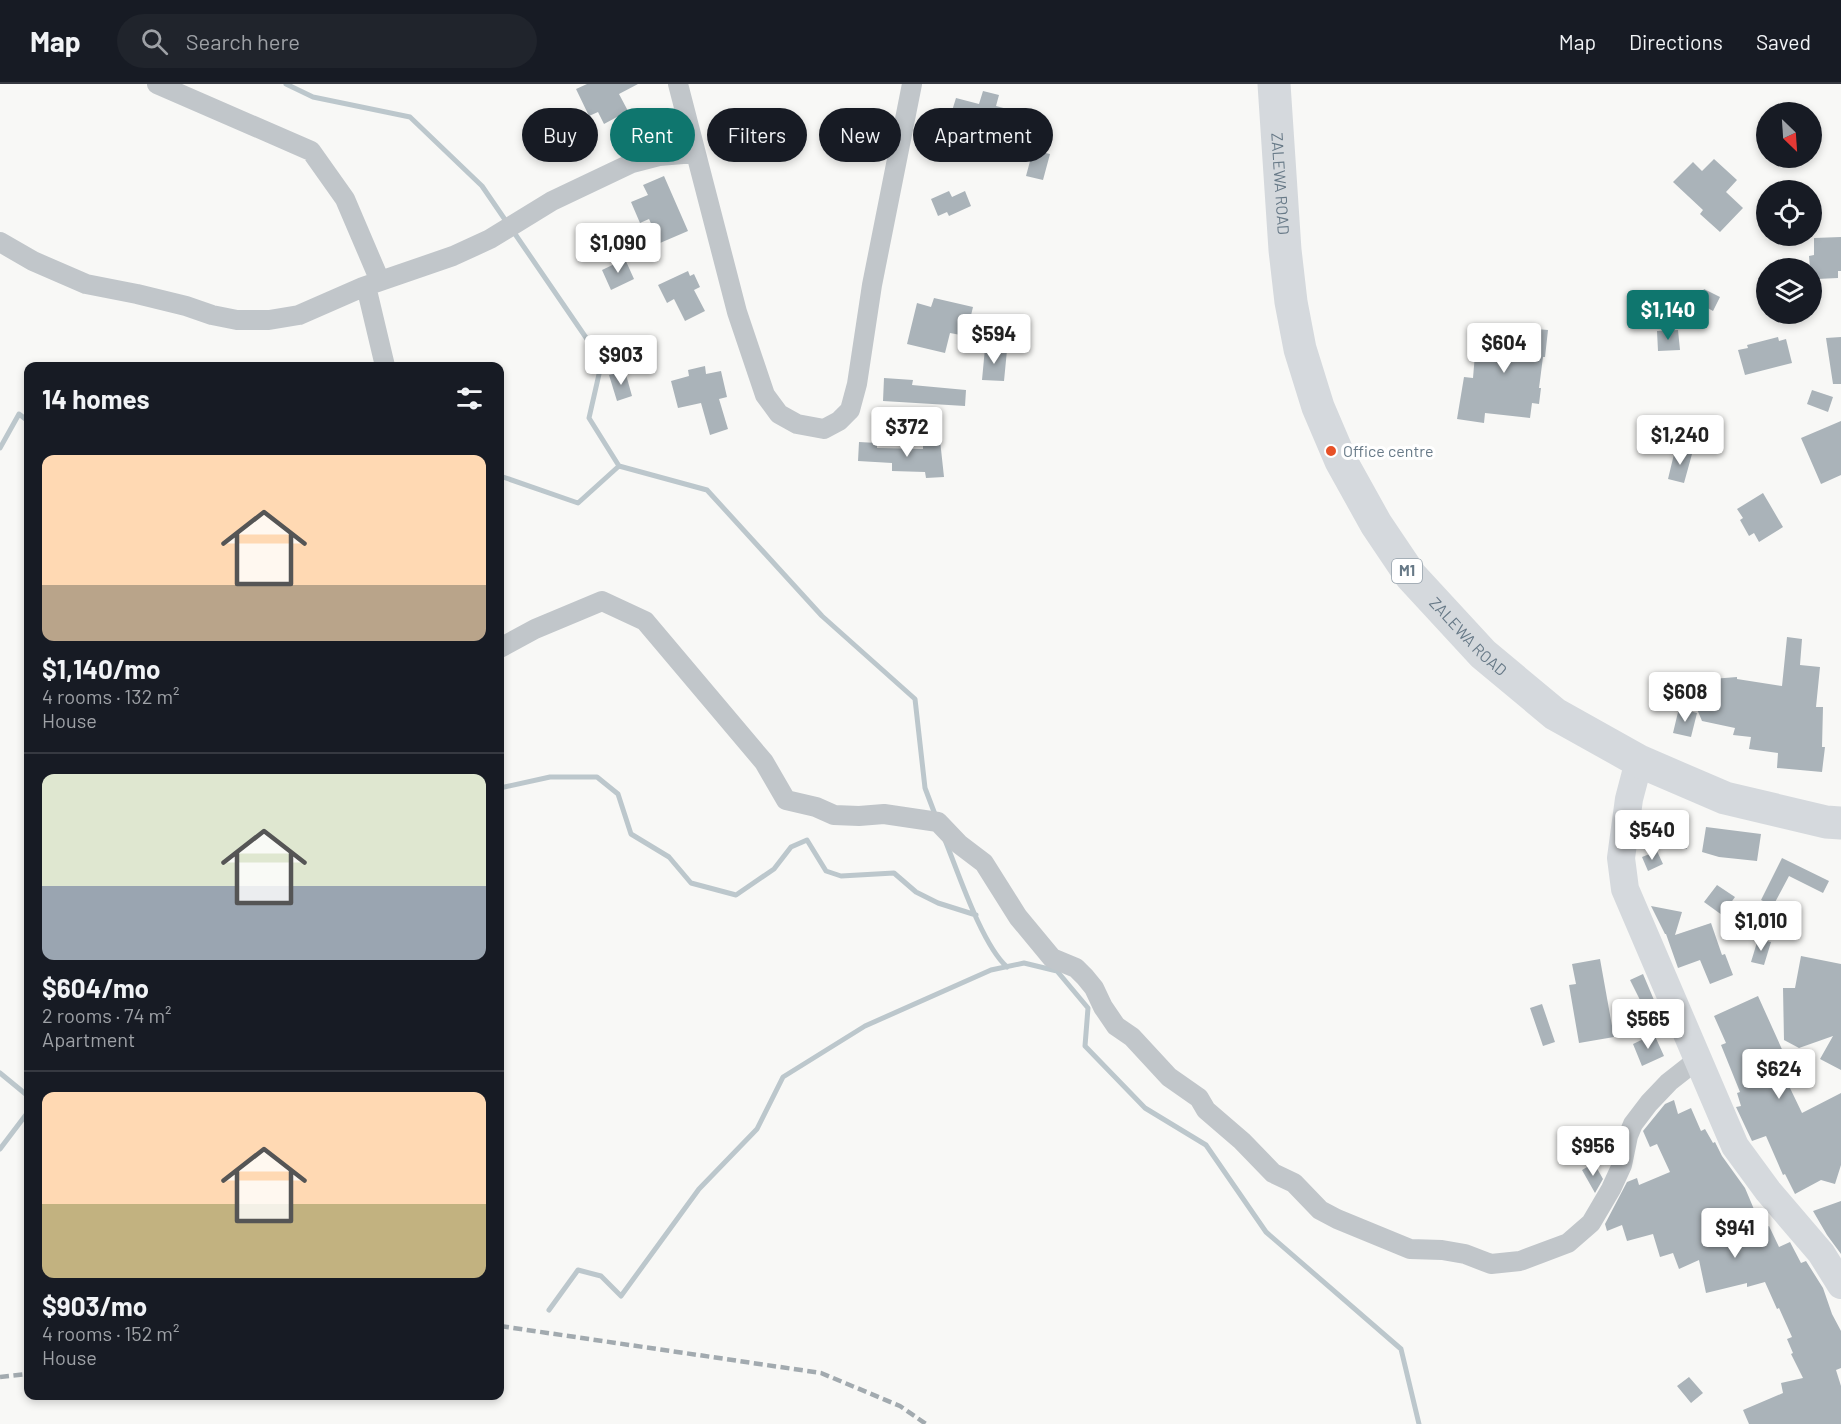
<!DOCTYPE html>
<html lang="en">
<head>
<meta charset="utf-8">
<style>
  body { margin:0; font-family:Barlow,sans-serif; background:#20242c; color:#f1f3f6; height:100vh; display:flex; flex-direction:column; font-size:22px; white-space:nowrap }
  * { box-sizing:border-box; margin:0 }
  p { font-size:20px; color:#9ea1a6 }
  .icon { flex:none; width:33px; height:33px; fill:none; stroke:currentColor; stroke-width:2; stroke-linecap:round; stroke-linejoin:round }
  .map { position:relative; flex:1; overflow:hidden }
  .drawer { position:absolute; left:24px; top:278px; width:480px; height:1038px; display:flex; flex-direction:column; background:#171b24; border-radius:12px; box-shadow:0 3px 9px #0003 }
  .drawer>* { flex:none }
  .top-card { position:absolute; left:522px; top:24px; width:570px; height:54px; display:flex; gap:12px }
  .needle { width:39px; rotate:155deg }
  .tools { position:absolute; left:1756px; top:18px; display:grid; gap:12px }
  .tools a { display:grid; place-items:center; width:66px; height:66px; border-radius:50%; background:#171b24; box-shadow:0 3px 9px #0003; font-size:30px }
  .price { position:absolute; translate:-50% -51px; padding:0 14px; border-radius:6px; background:#fff; color:#222; font-size:20px; line-height:39px; filter:drop-shadow(0 2px 3px #0008) }
  .price::after { content:''; position:absolute; left:50%; top:36px; width:18px; height:14px; margin-left:-9px; background:inherit; clip-path:polygon(0 0,100% 0,50% 100%) }
  .price.active { background:#0f766e; color:#fff }
  ul { padding:0; list-style:none }
  li { display:grid; align-content:center; gap:12px; height:318px; padding:0 18px }
  li+li { border-top:2px solid #363941 }
  li span { display:grid; place-items:center; height:186px; border-radius:12px; color:#555 }
  li>.icon { margin-inline-start:auto }
  span .icon { width:108px; height:108px; fill:#fffc; stroke-width:1 }
  li b { font-size:26px }
  h2 { display:flex; justify-content:space-between; align-items:center; height:72px; padding:0 18px; font-size:26px }
  .pill { padding:0 21px; border-radius:27px; background:#171b24; box-shadow:0 3px 9px #0003; font-size:21px; line-height:54px }
  .pill.active { background:#0f766e; color:#fff }
  header { display:flex; align-items:center; gap:36px; box-sizing:border-box; height:84px; padding:0 30px; background:#171b24; border-bottom:2px solid #363941 }
  header strong { font-size:28px }
  nav { display:flex; gap:33px; margin-inline-start:auto; font-size:21px }
  .search { width:420px; height:54px; background:#20242c; display:flex; align-items:center; gap:15px; box-sizing:border-box; padding:0 21px; border-radius:33px; color:#9ea1a6; font-size:22px }
  .map>svg:first-child { display:block }
</style>
</head>
<body>
<header>
<strong>Map</strong>
<div class="search"><svg class="icon" aria-label="search" viewBox="0 0 24 24"><circle cx="10" cy="10" r="6"/><path d="M15 15l6 6"/></svg>Search here</div>
<nav><a>Map</a><a>Directions</a><a>Saved</a></nav>
</header>
<div class="map">
<svg width="1841" height="1340" viewBox="0 0 1841 1340">
  <rect width="100%" height="100%" fill="#f8f8f6"/>
  <g fill="none" stroke-linecap="round" stroke-linejoin="round">
    <path stroke="#bcc7cc" stroke-width="5" d="M286,0L313,13L410,33L482,102L508,140
      M513,147L602,277L589,334L619,382L707,406L822,532L915,615L925,704L936,733
      M0,364L19,330L28,337
      M500,392L578,419L619,382
      M500,704L550,693H597L618,710L631,750L669,773L691,799L736,811L774,785L791,763L807,756L826,787L841,792L894,789L916,808L938,819L976,831
      M945,756C958,788 982,861 1007,883
      M0,989L28,1012
      M0,1065L28,1028
      M549,1226L578,1186L601,1192L621,1212L699,1105L757,1045L783,993L865,942L991,886L1024,879L1057,887L1088,924L1085,962L1145,1024L1206,1061L1266,1148L1401,1265L1419,1340"/>
  </g>
  <path fill="#aab3b9" d="M587,0H638L619,10L628,27L604,40L598,28L589,32L576,5Z
    M983,7L999,11L996,22L1011,26L1006,44L979,37L973,60L954,56L961,32L951,30L956,14L979,20Z
    M1033,66L1050,70L1043,96L1026,92Z
    M1714,75L1737,96L1726,108L1743,124L1720,148L1700,130L1703,126L1673,98L1693,78L1702,87Z
    M664,92L688,147L660,159L649,135L640,139L631,118L648,111L643,101Z
    M949,107L952,113L965,107L971,122L949,132L947,128L938,132L931,115Z
    M1841,153V187H1838V194L1817,195V191H1812V184H1810L1809,172L1814,171V154Z
    M625,175L634,195L611,206L602,186Z
    M688,187L690,192L694,190L700,203L694,206L705,227L685,237L674,215L667,219L658,201Z
    M1704,205L1720,213L1713,227L1697,218Z
    M934,214L973,223L966,252L950,249L945,269L907,260L917,219L931,223Z
    M1511,243L1548,246L1545,273H1543L1539,304H1541L1539,320L1532,319L1530,334L1485,329L1484,339L1457,335L1464,293L1473,294L1477,246L1510,248Z
    M1678,246L1680,266L1658,267L1657,247Z
    M1778,253L1779,257L1786,255L1792,279L1745,291L1738,266L1748,264L1747,261Z
    M1841,253V300H1833L1826,254Z
    M985,264L1007,266L1004,297L982,296Z
    M705,282L706,290L721,287L727,313L719,315L728,345L710,351L701,319L678,324L671,297L689,292L688,286Z
    M625,287L632,312L617,317L609,291Z
    M884,294L913,296L912,301L966,306L965,322L883,317Z
    M1812,306L1833,313L1828,328L1807,320Z
    M1841,337V391L1821,400L1801,354Z
    M940,356L944,393L926,394L925,388L892,387V379L858,377L859,358L877,359V364L923,365V357Z
    M1675,366L1692,370L1684,399L1668,395Z
    M1763,409L1783,443L1759,458L1754,449L1749,452L1740,436L1743,434L1737,425Z
    M1787,553L1802,555L1800,581L1820,583L1816,623H1823L1822,663H1825L1822,688L1777,684L1778,669L1749,665L1751,653L1733,651L1735,644L1702,637L1690,608L1712,599V595L1737,593V595L1782,602Z
    M1679,624L1697,629L1691,653L1673,649Z
    M1675,732L1687,765L1640,755L1641,750Z
    M1706,743L1761,750L1757,777L1719,773L1702,768Z
    M1657,767L1663,780L1648,787L1642,773Z
    M1782,774L1829,797L1823,809L1789,792L1773,822L1761,816Z
    M1717,801L1735,813L1722,831L1704,818Z
    M1651,822L1682,828L1675,851L1711,839L1722,871L1725,870L1733,891L1710,900L1700,876L1678,884L1666,850H1665Z
    M1758,855L1771,858L1764,881L1751,878Z
    M1801,872L1841,880V986L1820,975L1833,952L1799,964L1784,956L1783,904H1795Z
    M1600,875L1614,953L1579,959L1569,901L1576,900L1572,880Z
    M1643,890L1654,916L1643,922L1630,896Z
    M1758,912L1790,983L1788,984L1795,1002L1790,1004L1802,1029L1841,1009V1081L1835,1100L1821,1096L1795,1110L1785,1090L1783,1091L1766,1052L1752,1057L1736,1023L1741,1022L1737,1009L1740,1008L1721,961L1726,959L1714,932Z
    M1542,920L1555,958L1543,962L1530,924Z
    M1654,950L1664,972L1642,982L1633,960Z
    M1674,1016L1678,1030L1691,1024L1701,1047L1705,1045L1713,1059L1715,1058L1722,1072L1745,1104L1756,1130L1736,1140L1740,1152L1769,1142L1779,1163L1790,1158L1801,1179L1806,1177L1823,1204L1832,1230L1841,1247V1284L1836,1286L1841,1302V1340H1749L1743,1326L1783,1309L1781,1299L1803,1294L1791,1270L1793,1269L1787,1255L1792,1253L1779,1224L1777,1225L1765,1198L1747,1203V1199L1706,1209L1699,1176L1679,1185L1673,1169L1660,1173L1653,1150L1627,1157L1622,1141L1607,1147L1605,1140L1627,1098L1637,1094L1639,1101L1670,1088L1657,1060L1650,1063L1643,1047L1665,1020Z
    M1594,1079L1603,1095L1595,1109L1582,1086Z
    M1841,1117V1170L1827,1151L1813,1127Z
    M1689,1293L1703,1309L1691,1319L1677,1302Z"/>
  <g fill="none" stroke-linecap="round" stroke-linejoin="round">
    <path stroke="#c1c6ca" stroke-width="20" d="M157,0L311,67L345,115L380,197
      M678,0L737,228L765,311L779,330L797,340L824,345L839,337L850,326L857,300L872,201L912,0
      M0,158L33,177L86,200L137,210L186,222L212,231L237,236H269L299,231L363,203L453,172L490,155L552,117L632,79L659,72L695,69
      M366,202L385,282
      M500,564L535,545L602,517L645,537L764,678L786,716L816,723L834,731L859,732L884,730L938,738L959,760L984,779L1018,833L1052,874L1076,884L1085,893L1094,904L1103,923L1116,942L1132,953L1169,993L1199,1014L1206,1026L1242,1057L1273,1089L1294,1099L1320,1126L1337,1135L1410,1165L1442,1166L1465,1170L1491,1180L1520,1177L1568,1159L1591,1139L1611,1105L1622,1081L1628,1052L1633,1040L1649,1019L1669,998L1697,976"/>
    <path stroke="#d5d9dd" stroke-width="28" d="M1639,677L1629,715L1621,774L1625,805L1735,1062L1768,1107L1821,1169L1841,1201"/>
    <path stroke="#d5d9dd" stroke-width="33" id="s1" d="M1274,0L1285,166L1291,218L1300,265L1318,323L1341,377L1376,440L1411,492L1483,570L1555,630L1639,677L1725,714L1826,738L1841,739"/>
    <path stroke="#a2aaaf" stroke-width="4.5" stroke-dasharray="9 4.5" stroke-linecap="butt" d="M500,1242L821,1289L900,1322L926,1340
      M0,1293L28,1290"/>
  </g>
  <circle fill="#e75127" stroke="#fff" stroke-width="2" cx="1331" cy="367" r="6"/>
  <g text-anchor="middle" stroke-width="6" stroke-linejoin="round" paint-order="stroke">
    <rect fill="#fff" stroke="#95a1ab" stroke-width="1.5" x="1392" y="475" width="30" height="24" rx="4.5"/>
    <g font-size="15" font-weight="bold" fill="#677987">
      <text x="1407" y="492">M1</text>
    </g>
    <g font-size="16" fill="#677987" stroke="#fff">
      <text dy="6" stroke="none"><textPath href="#s1" startOffset="100">ZALEWA ROAD</textPath></text>
      <text dy="6" stroke="none"><textPath href="#s1" startOffset="604">ZALEWA ROAD</textPath></text>
    </g>
    <g font-size="16" fill="#677987" stroke="#fff" text-anchor="start">
      <text x="1343" y="373">Office centre</text>
    </g>
  </g>
</svg>
<div class="tools">
<a><svg class="needle" viewBox="-14 -14 28 28"><path d="M0-13l5 13h-10z" fill="#e53935"/><path d="M0 13l5-13h-10z" fill="#9ea1a6"/></svg></a>
<a><svg class="icon" aria-label="locate" viewBox="0 0 24 24"><circle cx="12" cy="12" r="6"/><path d="M12 2v4M12 18v4M2 12h4M18 12h4"/></svg></a>
<a><svg class="icon" aria-label="layers" viewBox="0 0 24 24"><path d="M12 4l9 5-9 5-9-5zM3 14l9 5 9-5"/></svg></a>
</div>
<b class="price" style="left:618px;top:190px">$1,090</b>
<b class="price active" style="left:1668px;top:257px">$1,140</b>
<b class="price" style="left:994px;top:281px">$594</b>
<b class="price" style="left:1504px;top:290px">$604</b>
<b class="price" style="left:621px;top:302px">$903</b>
<b class="price" style="left:907px;top:374px">$372</b>
<b class="price" style="left:1680px;top:382px">$1,240</b>
<b class="price" style="left:1685px;top:639px">$608</b>
<b class="price" style="left:1652px;top:777px">$540</b>
<b class="price" style="left:1761px;top:868px">$1,010</b>
<b class="price" style="left:1648px;top:966px">$565</b>
<b class="price" style="left:1779px;top:1016px">$624</b>
<b class="price" style="left:1593px;top:1093px">$956</b>
<b class="price" style="left:1735px;top:1175px">$941</b>
<div class="top-card">
<a class="pill">Buy</a>
<a class="pill active">Rent</a>
<a class="pill">Filters</a>
<a class="pill">New</a>
<a class="pill">Apartment</a>
</div>
<section class="drawer">
<h2>14 homes<svg class="icon" aria-label="filters" viewBox="0 0 24 24"><path d="M4 7h16M4 17h16"/><circle cx="9" cy="7" r="2"/><circle cx="15" cy="17" r="2"/></svg></h2>
<ul>
<li><span style="background:linear-gradient(#ffd9b3 70%,#b9a48a 0)"><svg class="icon" aria-label="home" viewBox="0 0 24 24"><path d="M3 11l9-7 9 7M6 9v11h12V9"/></svg></span><div><b>$1,140/mo</b><p>4 rooms · 132 m²</p><p>House</p></div></li>
<li><span style="background:linear-gradient(#dfe7d0 60%,#9aa5b1 0)"><svg class="icon" aria-label="home" viewBox="0 0 24 24"><path d="M3 11l9-7 9 7M6 9v11h12V9"/></svg></span><div><b>$604/mo</b><p>2 rooms · 74 m²</p><p>Apartment</p></div></li>
<li><span style="background:linear-gradient(#ffd9b3 60%,#c2b280 0)"><svg class="icon" aria-label="home" viewBox="0 0 24 24"><path d="M3 11l9-7 9 7M6 9v11h12V9"/></svg></span><div><b>$903/mo</b><p>4 rooms · 152 m²</p><p>House</p></div></li>
</ul>
</section>
</div>
</body>
</html>
